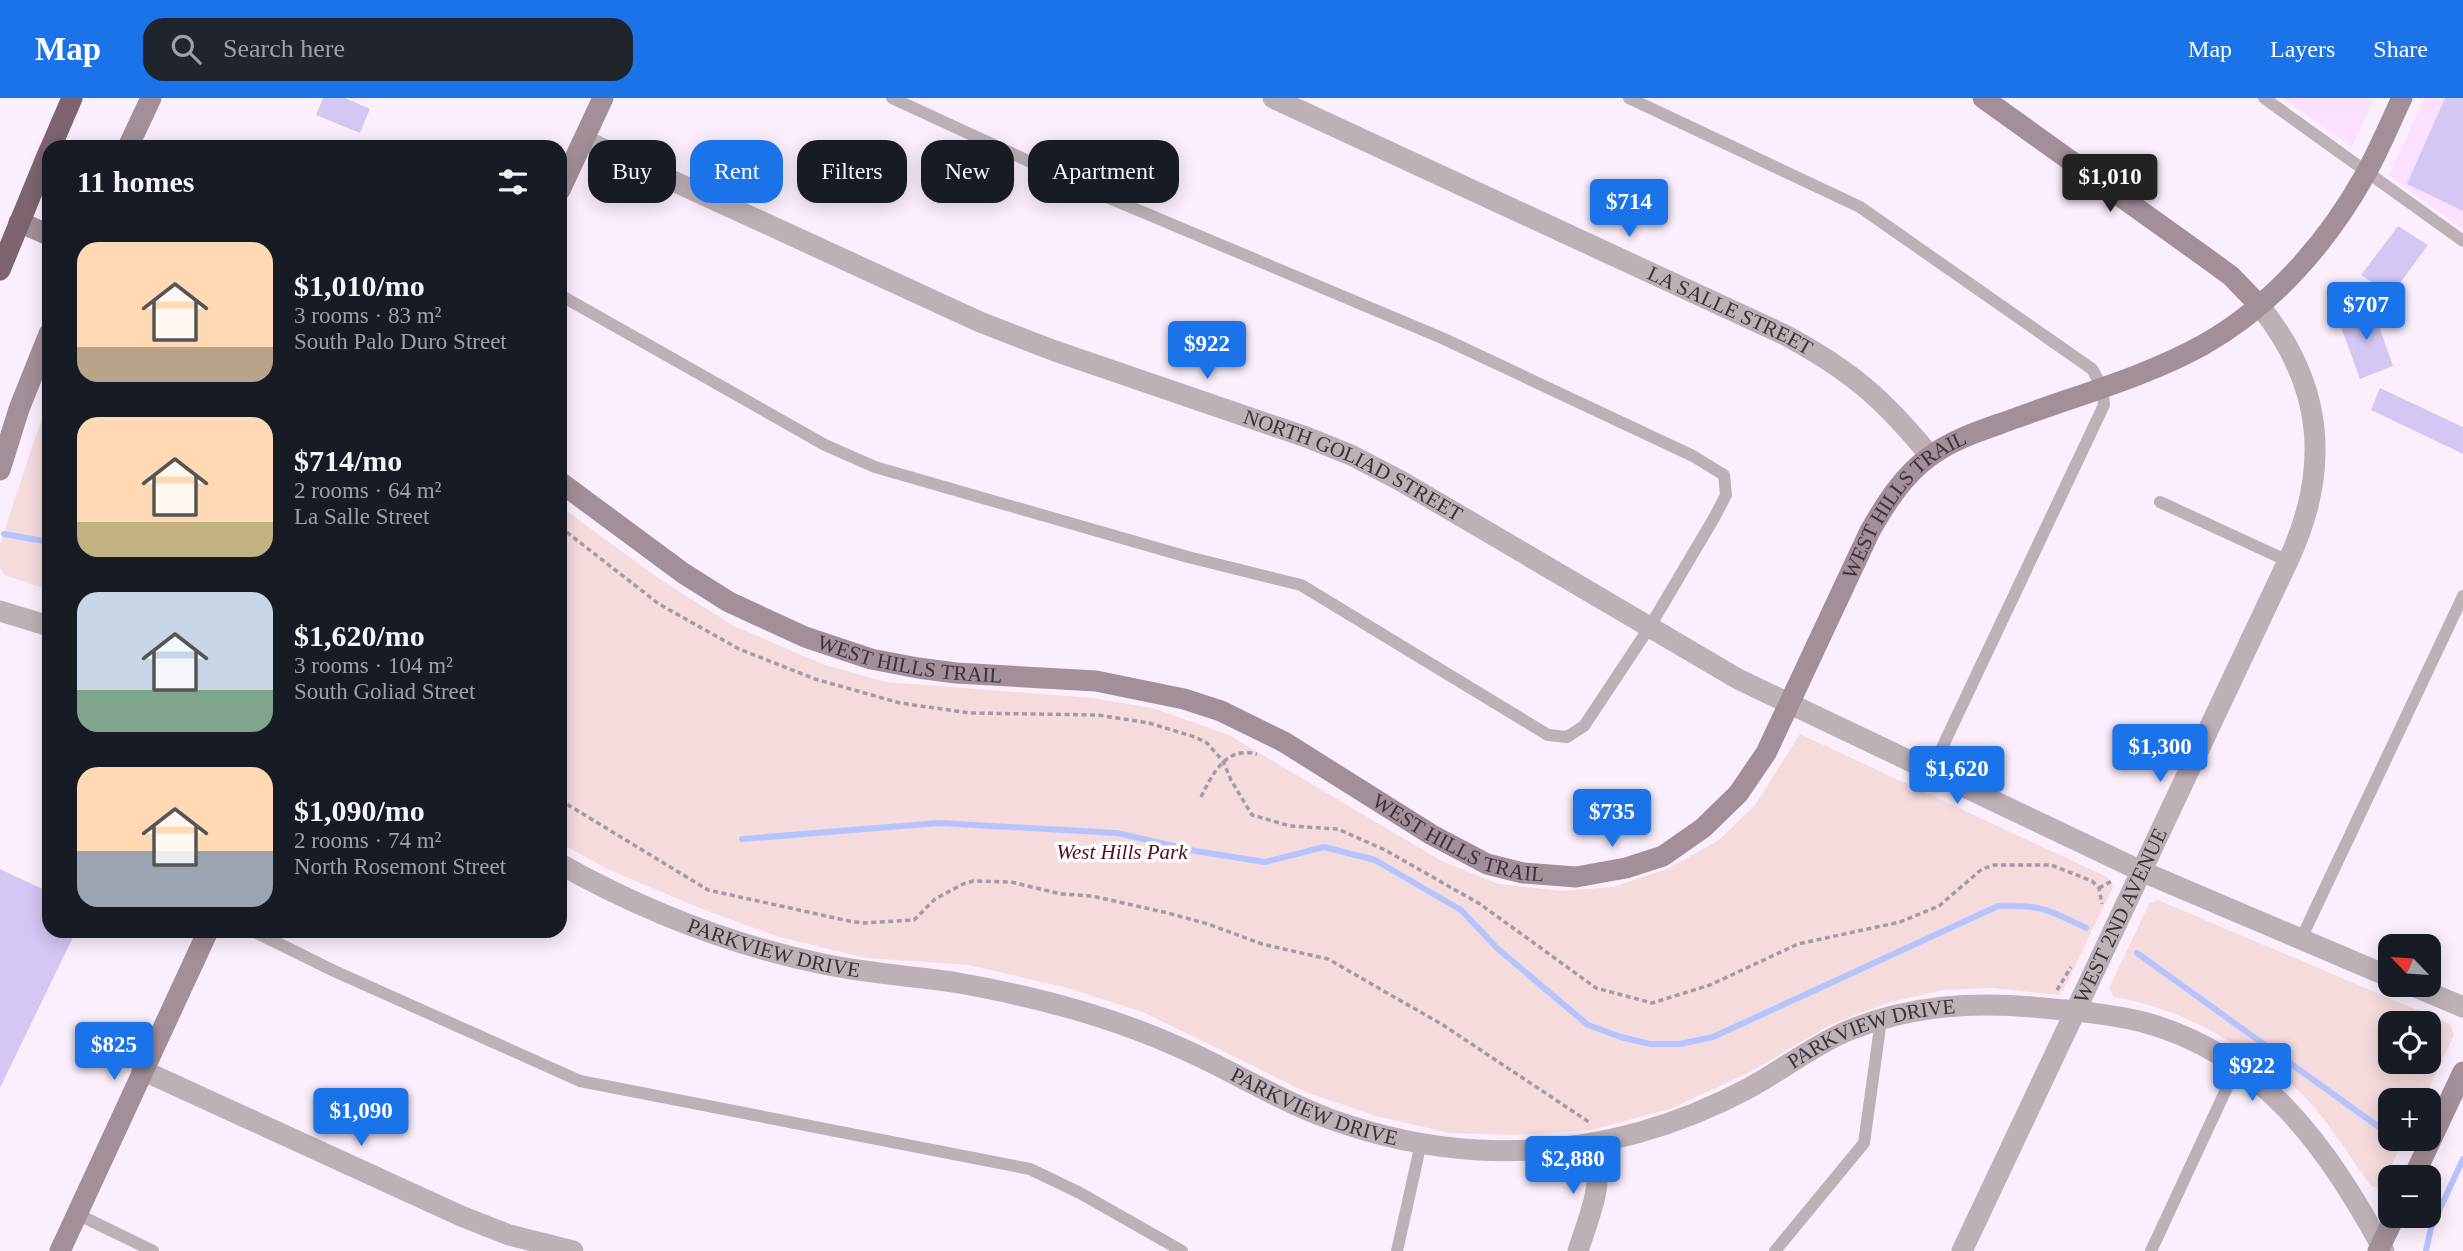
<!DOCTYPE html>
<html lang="en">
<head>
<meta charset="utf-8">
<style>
  body { margin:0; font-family:Georgia,serif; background:#20242c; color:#f1f3f6; height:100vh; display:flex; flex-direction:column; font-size:26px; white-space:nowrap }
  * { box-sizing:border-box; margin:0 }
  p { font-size:23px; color:#9ea1a6 }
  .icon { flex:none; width:38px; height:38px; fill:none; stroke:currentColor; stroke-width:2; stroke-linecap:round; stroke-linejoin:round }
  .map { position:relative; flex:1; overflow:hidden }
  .details { position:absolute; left:42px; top:42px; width:525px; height:798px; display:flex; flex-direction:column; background:#171b24; border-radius:21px; box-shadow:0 4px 18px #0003 }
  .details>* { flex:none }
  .hud { position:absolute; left:588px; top:42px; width:665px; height:63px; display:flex; gap:14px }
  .needle { width:46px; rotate:295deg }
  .controls { position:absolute; left:2378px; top:836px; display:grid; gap:14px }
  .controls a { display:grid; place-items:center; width:63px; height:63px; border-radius:14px; background:#171b24; box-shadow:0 4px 18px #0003; font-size:35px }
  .price { position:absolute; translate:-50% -60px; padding:0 16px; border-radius:7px; background:#1a73e8; color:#fff; font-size:23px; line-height:46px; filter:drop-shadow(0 2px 4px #0008) }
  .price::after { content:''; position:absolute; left:50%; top:42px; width:21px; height:16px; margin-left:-10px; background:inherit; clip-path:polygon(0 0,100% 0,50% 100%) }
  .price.selected { background:#222; color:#fff }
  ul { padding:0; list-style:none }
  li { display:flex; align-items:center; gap:21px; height:175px; padding:0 35px }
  li span { display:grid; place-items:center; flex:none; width:196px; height:140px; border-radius:21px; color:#555 }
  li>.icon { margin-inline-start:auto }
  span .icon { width:84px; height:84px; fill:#fffc; stroke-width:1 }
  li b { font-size:30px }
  h2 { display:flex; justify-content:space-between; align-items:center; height:84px; padding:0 35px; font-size:30px }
  .chip { padding:0 24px; border-radius:21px; background:#171b24; box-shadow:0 4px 18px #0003; font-size:24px; line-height:63px }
  .chip.selected { background:#1a73e8; color:#fff }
  header { display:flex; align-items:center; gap:42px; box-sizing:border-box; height:98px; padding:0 35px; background:#1a73e8; color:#fff }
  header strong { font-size:33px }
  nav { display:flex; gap:38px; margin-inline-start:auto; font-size:24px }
  .search { width:490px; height:63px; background:#20242c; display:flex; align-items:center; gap:18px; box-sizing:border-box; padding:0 24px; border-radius:21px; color:#9ea1a6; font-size:26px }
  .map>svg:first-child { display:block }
</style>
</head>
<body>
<header>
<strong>Map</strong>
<div class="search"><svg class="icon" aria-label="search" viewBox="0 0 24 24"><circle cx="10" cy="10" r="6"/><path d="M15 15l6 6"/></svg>Search here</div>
<nav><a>Map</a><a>Layers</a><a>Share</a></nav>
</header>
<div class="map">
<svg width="2463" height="1153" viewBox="0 0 2463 1153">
  <rect width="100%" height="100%" fill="#fceffd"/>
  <path fill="#fbe1ff" d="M2282,0H2374L2352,49Z
    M2425,0H2463V132L2389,77Z"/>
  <path fill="#f6dbdd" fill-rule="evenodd" d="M49,306V492L4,477L0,469V446L35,340Z
    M560,408L658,480L734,528L825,567L886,584L1094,600L1156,611L1229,637L1440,762L1498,786L1562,793L1613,789L1669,770L1719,742L1755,707L1800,636L2107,779L2113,789L2064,891L2058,897L1993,890L1943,892L1887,905L1830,927L1750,974L1670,1011L1591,1032L1515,1037L1449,1035L1376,1018L1308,995L1145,915L1071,891L969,867L866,860L779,839L702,811L607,771L560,745Z
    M2158,802L2450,926L2454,937L2423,1003H2390V1041H2405L2379,1090L2371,1088C2349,1058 2329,1024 2303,997C2289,983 2272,972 2256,961C2212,930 2167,908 2114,899L2109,890L2149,806ZM2390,926H2429V964H2390Z"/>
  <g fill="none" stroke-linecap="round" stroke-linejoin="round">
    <path stroke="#b5c4fe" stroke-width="6" d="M4,436L49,444
      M742,741L939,725L1117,735L1195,753L1265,764L1324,749L1375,762L1461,812L1498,851L1588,927L1621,939L1650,946H1680L1713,939L1998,808C2039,806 2050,812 2086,830
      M2137,855L2390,1037
      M2398,1041L2399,1042
      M2426,1153L2431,1130L2463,1061"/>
  </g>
  <path fill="#d4c7f4" d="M323,0H345L370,11L360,35L316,17Z
    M2445,0H2463V113L2407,86Z
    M2398,128L2428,147L2386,204L2371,195L2376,187L2361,177Z
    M2372,208L2393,268L2360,281L2338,221Z
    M2380,290L2463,329V356L2371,312Z
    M0,771L49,794V833H76L0,990Z"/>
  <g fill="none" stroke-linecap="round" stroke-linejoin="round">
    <path stroke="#a49aa5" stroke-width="3.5" stroke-dasharray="5 3.5" stroke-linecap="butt" d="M560,429L659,506L739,551L815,581L900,605L970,615L1098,617L1149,625L1195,639L1207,645L1223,663L1231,682L1252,717L1290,728L1338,731L1385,752L1480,806L1596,890L1652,905L1710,887L1798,846L1900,824L1939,808L1982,771L1994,767H2051L2092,783L2099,790L2102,806
      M1201,699C1213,675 1226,648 1257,656
      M560,702L708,792L849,823L862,825L914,822L935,801L963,786L973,783L1011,784L1061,796L1092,798L1168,815L1208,826L1262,846L1328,861L1443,927L1589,1024
      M2099,790L2112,783
      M2057,892L2071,869"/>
    <path stroke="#beb0b7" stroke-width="12" d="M1629,0L1860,109L2092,271L2102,289L2104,307L1931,673
      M2264,0L2463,143
      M560,197L825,347L875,369L1188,459L1301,487L1548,637L1567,639L1584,628L1649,530L1714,420L1726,397L1724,377L1693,358L1442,240L1102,97L892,0
      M2160,404L2288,463
      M253,833L332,872L580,983L1030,1071L1080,1095L1182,1153
      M2301,841L2463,498
      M77,1116L153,1153
      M1397,1153L1421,1045
      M1775,1153L1864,1045L1881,922
      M2151,1153L2237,968"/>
    <g stroke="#beb0b7" stroke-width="21">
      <path id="s1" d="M1273,0L1785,237C1850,272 1884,301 1930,358"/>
      <path id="s2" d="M584,42L980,224L1055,253L1306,339L1351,357L1401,383L1738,581L2141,773L2390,879"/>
      <path d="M0,513L49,528"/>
      <path id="s3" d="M560,766C642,812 731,847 823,866C866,875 910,878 953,884C999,892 1045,902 1090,916C1126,927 1160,940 1194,956C1239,977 1283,1004 1330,1021C1377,1038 1428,1049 1478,1052C1574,1057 1665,1035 1749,990C1782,972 1811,949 1845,934C1909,907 1975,903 2043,910C2077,913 2110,916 2143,924C2263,956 2328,1050 2384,1153"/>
      <path d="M2411,887L2463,909"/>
      <path d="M142,972L461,1118L509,1137L573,1153"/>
      <path d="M1578,1153C1591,1113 1603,1088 1596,1045"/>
      <path id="s4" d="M1962,1153L2288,463C2331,371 2324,287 2259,207"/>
    </g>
    <g stroke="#a38f99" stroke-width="21">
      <path d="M1983,0L2205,159L2231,178L2259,207"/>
      <path d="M128,49L151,0"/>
      <path d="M560,92L603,0"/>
      <path d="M19,124L49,137"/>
      <path d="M0,372L19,311L49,236"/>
      <path id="s5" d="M560,384L683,475L729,504L805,539L871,561L918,570L956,575L1096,583L1184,601L1221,613L1284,644L1432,737L1487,766L1523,775L1576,779L1626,770L1663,758L1703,730L1738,696L1766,655L1870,433C1886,405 1903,378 1929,359C1954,340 1986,331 2016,320C2078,297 2145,279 2203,247C2272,208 2327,145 2365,77C2379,52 2390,25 2402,0"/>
      <path d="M2413,1080L2463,974"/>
      <path d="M60,1153L208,833"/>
      <path d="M2378,1153L2395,1118"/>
    </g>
    <path stroke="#7e6471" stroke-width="21" d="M51,49L72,0
      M0,172L49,53"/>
  </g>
  <g text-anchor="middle" stroke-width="7" stroke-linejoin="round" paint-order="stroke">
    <g font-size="21" fill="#3a323b" stroke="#fff">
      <text dy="7" stroke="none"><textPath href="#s1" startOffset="504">LA SALLE STREET</textPath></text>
      <text dy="7" stroke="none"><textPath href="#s2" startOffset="836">NORTH GOLIAD STREET</textPath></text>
      <text dy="7" stroke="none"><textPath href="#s5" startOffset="1638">WEST HILLS TRAIL</textPath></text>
      <text dy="7" stroke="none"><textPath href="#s5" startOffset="399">WEST HILLS TRAIL</textPath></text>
      <text dy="7" stroke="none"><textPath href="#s5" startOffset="987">WEST HILLS TRAIL</textPath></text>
      <text dy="7" stroke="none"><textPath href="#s4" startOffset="371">WEST 2ND AVENUE</textPath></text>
      <text dy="7" stroke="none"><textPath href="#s3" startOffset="231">PARKVIEW DRIVE</textPath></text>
      <text dy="7" stroke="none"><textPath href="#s3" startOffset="1386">PARKVIEW DRIVE</textPath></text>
      <text dy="7" stroke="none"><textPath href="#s3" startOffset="798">PARKVIEW DRIVE</textPath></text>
    </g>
    <g font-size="21" font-style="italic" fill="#56091e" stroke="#fff">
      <text x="1122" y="761">West Hills Park</text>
    </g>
  </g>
</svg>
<div class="controls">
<a><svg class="needle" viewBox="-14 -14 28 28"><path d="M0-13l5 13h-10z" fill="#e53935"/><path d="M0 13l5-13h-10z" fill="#9ea1a6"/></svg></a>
<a><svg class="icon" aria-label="locate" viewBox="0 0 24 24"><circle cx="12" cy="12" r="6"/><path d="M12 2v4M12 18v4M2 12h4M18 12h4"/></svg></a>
<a>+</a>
<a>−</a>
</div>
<b class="price selected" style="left:2110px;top:116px">$1,010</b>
<b class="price" style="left:1629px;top:141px">$714</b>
<b class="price" style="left:2366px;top:244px">$707</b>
<b class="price" style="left:1207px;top:283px">$922</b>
<b class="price" style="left:2160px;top:686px">$1,300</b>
<b class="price" style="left:1957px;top:708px">$1,620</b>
<b class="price" style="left:1612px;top:751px">$735</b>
<b class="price" style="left:114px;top:984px">$825</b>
<b class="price" style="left:2252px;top:1005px">$922</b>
<b class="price" style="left:361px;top:1050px">$1,090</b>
<b class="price" style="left:1573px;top:1098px">$2,880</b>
<div class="hud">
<a class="chip">Buy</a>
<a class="chip selected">Rent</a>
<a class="chip">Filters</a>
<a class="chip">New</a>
<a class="chip">Apartment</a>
</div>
<section class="details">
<h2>11 homes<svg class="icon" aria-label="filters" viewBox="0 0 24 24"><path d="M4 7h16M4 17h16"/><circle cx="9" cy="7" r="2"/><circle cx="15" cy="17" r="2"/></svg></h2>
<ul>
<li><span style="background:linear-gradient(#ffd9b3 75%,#b9a48a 0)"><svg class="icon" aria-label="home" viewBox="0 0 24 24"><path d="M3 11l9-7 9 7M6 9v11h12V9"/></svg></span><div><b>$1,010/mo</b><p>3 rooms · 83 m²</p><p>South Palo Duro Street</p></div></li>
<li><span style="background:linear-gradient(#ffd9b3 75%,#c2b280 0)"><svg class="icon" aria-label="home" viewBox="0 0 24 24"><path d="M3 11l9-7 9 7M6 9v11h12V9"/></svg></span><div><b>$714/mo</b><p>2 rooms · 64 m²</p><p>La Salle Street</p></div></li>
<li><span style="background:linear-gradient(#c9d6e8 70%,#7fa58c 0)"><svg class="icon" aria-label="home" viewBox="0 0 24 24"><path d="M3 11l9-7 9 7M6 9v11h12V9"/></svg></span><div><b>$1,620/mo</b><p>3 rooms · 104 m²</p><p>South Goliad Street</p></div></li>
<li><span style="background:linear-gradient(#ffd9b3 60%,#9aa5b1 0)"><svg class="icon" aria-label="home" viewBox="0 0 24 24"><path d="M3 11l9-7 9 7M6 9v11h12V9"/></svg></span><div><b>$1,090/mo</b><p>2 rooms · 74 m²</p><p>North Rosemont Street</p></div></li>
</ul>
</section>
</div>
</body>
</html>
